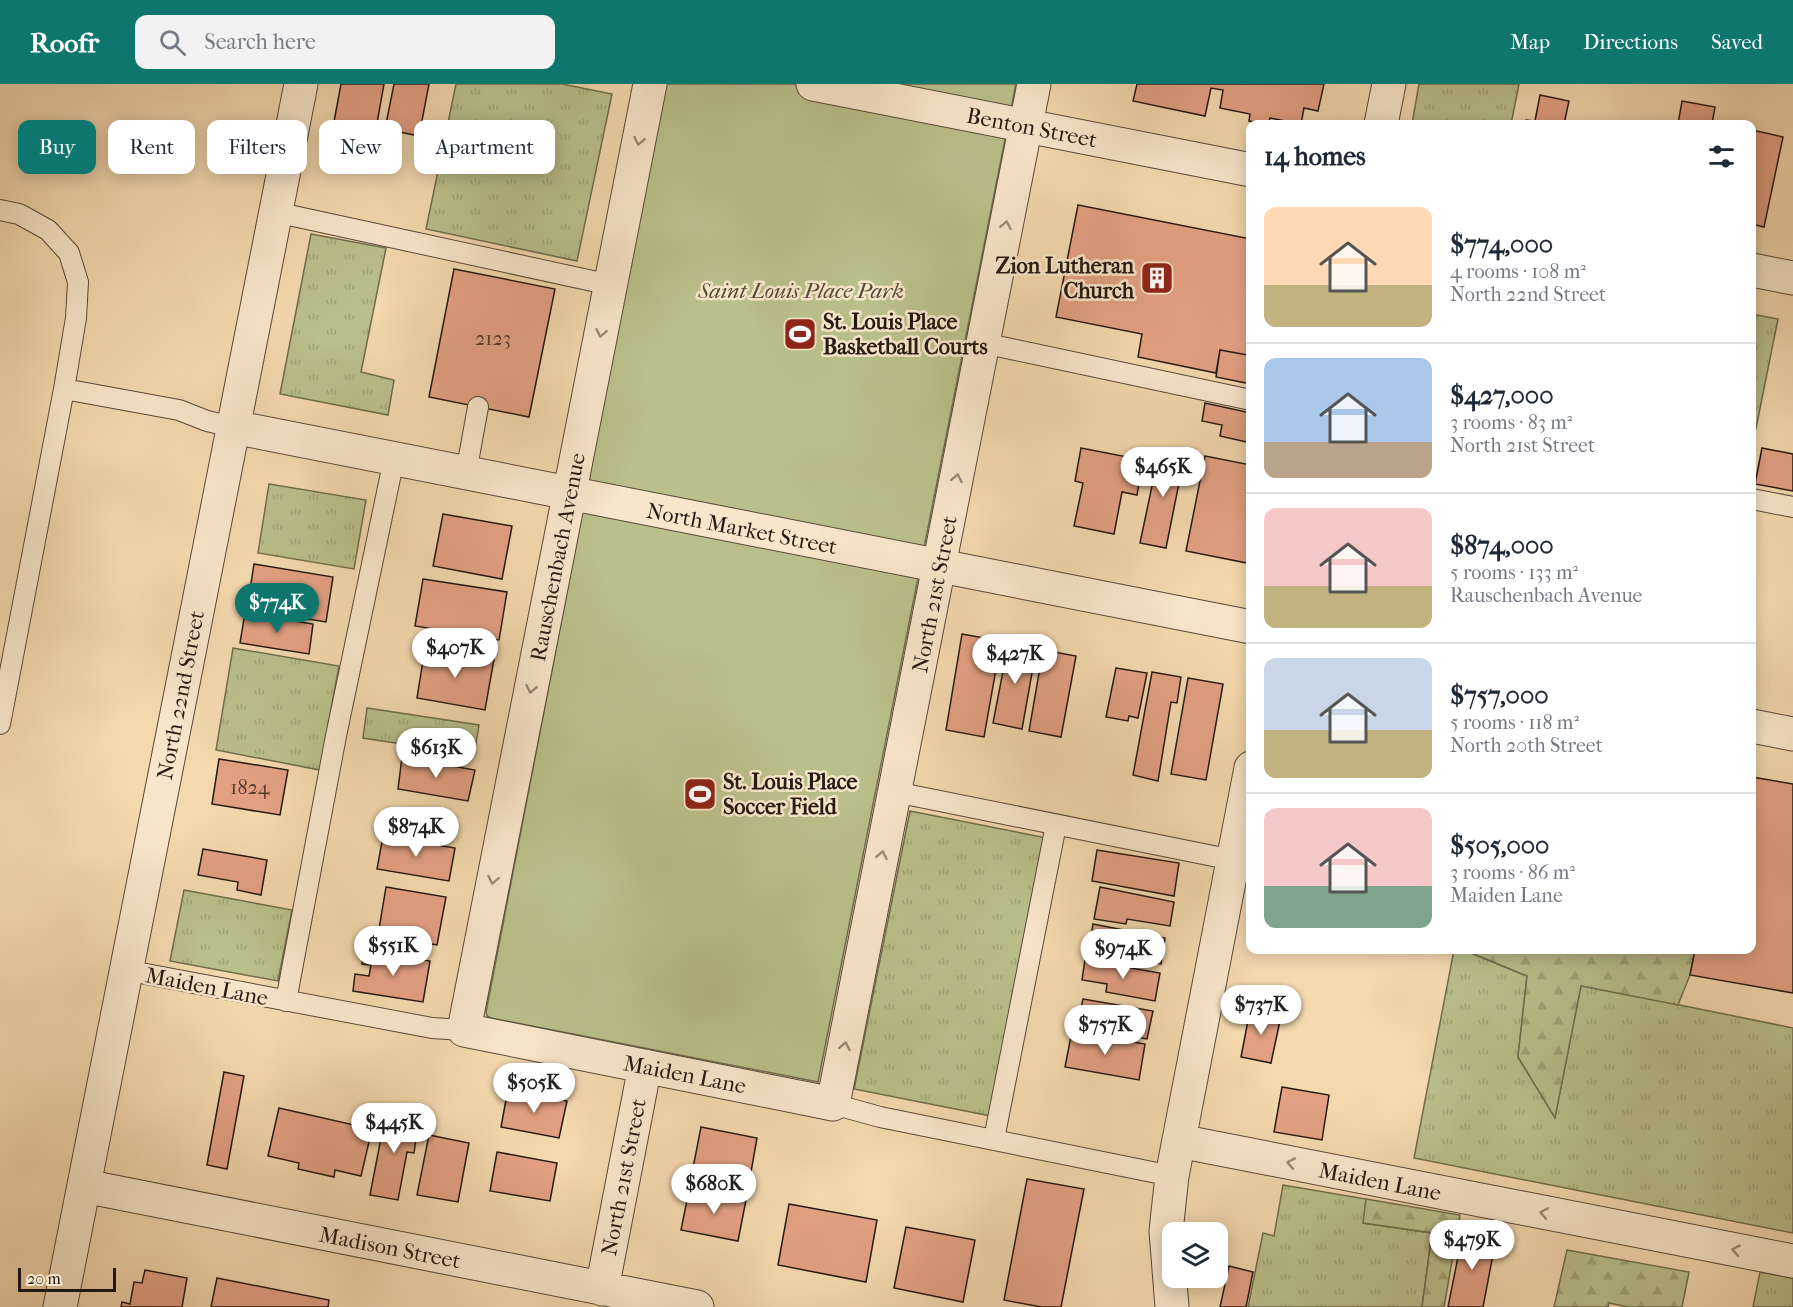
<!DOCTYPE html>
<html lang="en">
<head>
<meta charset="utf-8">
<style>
  body { margin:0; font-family:"IM FELL French Canon",serif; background:#f2f2f3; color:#1f2937; height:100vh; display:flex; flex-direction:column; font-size:22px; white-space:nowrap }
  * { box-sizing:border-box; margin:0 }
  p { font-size:20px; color:#747a83 }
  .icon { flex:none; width:33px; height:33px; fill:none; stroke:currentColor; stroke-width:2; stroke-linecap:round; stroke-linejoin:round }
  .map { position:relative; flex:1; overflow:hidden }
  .side { position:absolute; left:1246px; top:36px; width:510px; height:834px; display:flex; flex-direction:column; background:#fff; border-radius:12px; box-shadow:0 3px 15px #0003 }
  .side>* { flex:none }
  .banner { position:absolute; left:18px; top:36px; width:570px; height:54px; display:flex; gap:12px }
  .buttons { position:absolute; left:1162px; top:1138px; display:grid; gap:12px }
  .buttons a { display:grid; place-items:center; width:66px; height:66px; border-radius:12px; background:#fff; box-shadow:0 3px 15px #0003; font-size:30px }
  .scale { position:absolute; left:18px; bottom:15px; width:98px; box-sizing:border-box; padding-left:6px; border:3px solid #241911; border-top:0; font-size:16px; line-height:21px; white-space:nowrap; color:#241911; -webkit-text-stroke:4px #f8e6ca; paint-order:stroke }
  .price { position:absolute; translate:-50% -51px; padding:0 14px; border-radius:21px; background:#fff; color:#222; font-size:20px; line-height:39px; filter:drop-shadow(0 2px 3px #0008) }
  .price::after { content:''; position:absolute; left:50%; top:36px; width:18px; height:14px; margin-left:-9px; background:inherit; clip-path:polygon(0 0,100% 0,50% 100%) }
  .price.active { background:#0f766e; color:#fff }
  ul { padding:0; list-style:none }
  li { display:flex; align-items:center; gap:18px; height:150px; padding:0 18px }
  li+li { border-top:2px solid #e0e1e3 }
  li span { display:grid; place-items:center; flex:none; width:168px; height:120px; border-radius:12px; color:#555 }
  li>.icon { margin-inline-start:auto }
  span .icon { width:72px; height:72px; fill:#fffc; stroke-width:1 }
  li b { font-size:26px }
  h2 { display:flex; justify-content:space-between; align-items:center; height:72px; padding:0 18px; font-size:26px }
  .chip { padding:0 21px; border-radius:12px; background:#fff; box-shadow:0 3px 15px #0003; font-size:21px; line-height:54px }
  .chip.active { background:#0f766e; color:#fff }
  header { display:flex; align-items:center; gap:36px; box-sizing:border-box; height:84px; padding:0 30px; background:#0f766e; color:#fff }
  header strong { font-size:28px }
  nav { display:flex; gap:33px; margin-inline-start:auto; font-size:21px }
  .search { width:420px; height:54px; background:#f2f2f3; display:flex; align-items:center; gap:15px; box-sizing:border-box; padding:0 21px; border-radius:12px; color:#747a83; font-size:22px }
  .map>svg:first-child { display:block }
</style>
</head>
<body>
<header>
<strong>Roofr</strong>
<div class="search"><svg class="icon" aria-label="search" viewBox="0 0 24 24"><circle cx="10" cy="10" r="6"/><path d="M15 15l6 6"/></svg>Search here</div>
<nav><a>Map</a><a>Directions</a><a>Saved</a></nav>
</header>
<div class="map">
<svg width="1793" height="1223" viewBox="0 0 1793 1223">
  <defs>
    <pattern id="grass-tufts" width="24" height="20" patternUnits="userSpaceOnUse" patternTransform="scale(1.5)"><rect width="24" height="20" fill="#babf8b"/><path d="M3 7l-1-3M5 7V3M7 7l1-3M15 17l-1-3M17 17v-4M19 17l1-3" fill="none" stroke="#a0a477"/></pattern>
    <pattern id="forest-firs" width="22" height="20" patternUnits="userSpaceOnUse" patternTransform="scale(1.5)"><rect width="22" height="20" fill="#babf8b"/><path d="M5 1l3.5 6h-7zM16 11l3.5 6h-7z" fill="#a0a477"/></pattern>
  </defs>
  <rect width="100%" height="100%" fill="#f4d8ae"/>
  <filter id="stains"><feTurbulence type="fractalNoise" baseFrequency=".00333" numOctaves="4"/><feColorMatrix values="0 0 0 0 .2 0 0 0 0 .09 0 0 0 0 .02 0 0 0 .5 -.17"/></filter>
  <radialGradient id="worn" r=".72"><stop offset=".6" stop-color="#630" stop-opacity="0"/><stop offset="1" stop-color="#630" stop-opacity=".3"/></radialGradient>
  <path fill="url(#grass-tufts)" stroke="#6f6c4e" stroke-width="1.5" d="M456,0H562L612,10L577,177L426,145Z
    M1419,0H1519L1511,40H1412Z
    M311,150L386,164L361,288L394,296L388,331L280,310Z
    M1752,230L1778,235L1752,364Z
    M269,400L366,416L354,485L258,469Z
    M233,564L339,582L320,686L216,666Z
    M367,624L479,641L474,671L363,654Z
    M910,727L1047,754L991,1032L854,1005Z
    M184,806L292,826L278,897L170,877Z
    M1454,866H1464L1527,892L1518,973L1555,1033L1581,901L1793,944V1149L1414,1074Z
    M1283,1101L1366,1115L1364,1139L1432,1149L1422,1223H1248L1263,1149L1274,1152Z
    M1760,1188L1793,1194V1223H1753Z"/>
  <path fill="url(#forest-firs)" stroke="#6f6c4e" stroke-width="1.5" d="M1464,866H1695L1690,891L1678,921L1581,902L1555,1034L1518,973L1527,892Z
    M1366,1115L1460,1131L1444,1223H1422L1432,1149L1363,1139Z
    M1567,1166L1689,1188L1682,1223H1628L1609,1219L1608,1223H1554Z"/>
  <path fill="#babf8b" stroke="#6f6c4e" stroke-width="1.5" d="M665,0H1016L818,998L491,934L487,932L486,928Z"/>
  <path fill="#e3a083" stroke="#241911" stroke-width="1.5" d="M341,0H384L372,67L330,59Z
    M394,0H429L419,52L385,45Z
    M1137,0H1324L1318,27L1304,24L1301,40L1270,34L1268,40L1249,37L1250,30L1220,24L1223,6L1211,4L1205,32L1133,17Z
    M1540,11L1569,17L1564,40H1526V36L1535,37Z
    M1682,17L1715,23L1712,40H1678Z
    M1752,46L1783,53L1764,143L1752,140Z
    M1078,121L1251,155V249L1247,271L1220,266L1216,289L1138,273L1142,250L1056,233Z
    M454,185L555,205L529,333L429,313Z
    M1251,249V300L1216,293L1220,266L1247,271Z
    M1205,319L1251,329V359L1220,352L1222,341L1202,337Z
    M1081,364L1143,376L1137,411L1122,408L1114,450L1074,442L1083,399L1075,397Z
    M1160,364L1185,369L1166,464L1140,459Z
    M1762,364L1793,370V407L1755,400Z
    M1205,372L1251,381V458L1247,479L1186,467Z
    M443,430L512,442L502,495L433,482Z
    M254,480L333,493L326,538L247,525Z
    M423,495L507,508L499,556L415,542Z
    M245,529L313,540L309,570L240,559Z
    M962,550L1001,557L984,653L946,646Z
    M1009,556L1037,561L1022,645L993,639Z
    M425,564L494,575L485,626L417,614Z
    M1043,566L1076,572L1061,653L1029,647Z
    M1116,584L1147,589L1138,634L1129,632L1128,637L1106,633Z
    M1152,588L1181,593L1177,619L1171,618L1158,697L1133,691Z
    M1188,594L1223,600L1206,696L1171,690Z
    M402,673L475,686L468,717L398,705Z
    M219,675L288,686L280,731L212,720Z
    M1752,693L1793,700V909L1690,891L1695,866H1752Z
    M383,752L455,764L449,797L377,785Z
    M203,765L267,776L261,811L237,806L238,798L198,791Z
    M1097,766L1179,779L1174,812L1092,797Z
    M386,803L446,813L437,861L378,851Z
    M1100,803L1174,818L1170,842L1127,835L1126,840L1094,835Z
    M1093,840L1165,854L1161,880L1113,872L1115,864L1090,860Z
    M364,866L430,877L423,918L353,907L355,890L369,892L371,881L362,880Z
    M1085,876L1160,889L1155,917L1106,908L1107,900L1082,896Z
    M1083,915L1153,927L1147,955L1077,943Z
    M1250,926L1281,932L1271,979L1241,973Z
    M1072,947L1145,960L1139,996L1065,983Z
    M224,988L244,992L227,1085L207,1081Z
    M1282,1003L1329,1011L1322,1056L1274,1048Z
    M508,1005L567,1017L559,1054L501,1043Z
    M279,1024L372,1045L361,1092L335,1086L334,1093L298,1085L299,1079L268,1072Z
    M386,1028L419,1034L414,1069L407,1068L398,1116L370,1111Z
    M701,1043L757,1054L750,1094L693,1084Z
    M429,1051L469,1059L458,1118L417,1111Z
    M497,1068L557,1079L550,1117L490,1107Z
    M1027,1095L1084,1105L1061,1223H1041L1004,1216Z
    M689,1106L746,1116L738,1157L681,1146Z
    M789,1120L877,1136L866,1198L778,1181Z
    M906,1143L975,1156L963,1218L894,1204Z
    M1463,1148L1496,1155L1483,1223H1448Z
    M1229,1182L1253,1188L1246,1223H1220Z
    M145,1186L187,1194L182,1223H121L122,1218L130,1220L134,1198L142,1199Z
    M217,1194L329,1216L328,1223H211Z"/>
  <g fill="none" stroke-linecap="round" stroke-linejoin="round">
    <g stroke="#584938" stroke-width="22">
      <path id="lane" d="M0,126L19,130L48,146L69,169L78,198L76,234L64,305L0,640
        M275,128L611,201
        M983,259L1251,316
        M64,305L179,326L207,337L233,343
        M466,389L478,323
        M1752,415L1793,423
        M895,708L1233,776
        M125,886L432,944L464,946
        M286,917L336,652L394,375
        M833,1020L880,1033L1172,1092
        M994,1055L1056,741"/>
    </g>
    <g stroke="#584938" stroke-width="35">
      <path id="street" d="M650,0L464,946L833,1020L1034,0
        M813,0L1251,86
        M1381,40L1389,0
        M1752,186L1793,194
        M233,343L1251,543
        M1752,642L1793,650
        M1179,1057L1793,1177
        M84,1102L697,1223
        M602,1205L645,982
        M60,1223L301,0
        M1172,1223L1166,1147L1172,1092L1251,684"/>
    </g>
    <use href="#lane" stroke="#f8e6ca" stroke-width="20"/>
    <use href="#street" stroke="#f8e6ca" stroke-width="33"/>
  </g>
  <defs><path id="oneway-chevron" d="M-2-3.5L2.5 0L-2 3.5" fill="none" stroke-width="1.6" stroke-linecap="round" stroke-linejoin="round" transform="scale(1.5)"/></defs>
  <g stroke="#998a77">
    <use href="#oneway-chevron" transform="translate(639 57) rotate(101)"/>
    <use href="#oneway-chevron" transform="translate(1006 141) rotate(-79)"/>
    <use href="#oneway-chevron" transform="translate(601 249) rotate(101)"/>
    <use href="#oneway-chevron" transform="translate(957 394) rotate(-79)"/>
    <use href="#oneway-chevron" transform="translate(531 605) rotate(101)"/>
    <use href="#oneway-chevron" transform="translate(882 771) rotate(-79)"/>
    <use href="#oneway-chevron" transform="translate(493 796) rotate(101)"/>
    <use href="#oneway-chevron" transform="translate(845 962) rotate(-79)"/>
    <use href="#oneway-chevron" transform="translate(1291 1079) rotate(-169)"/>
    <use href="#oneway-chevron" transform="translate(1544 1129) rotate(-169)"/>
    <use href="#oneway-chevron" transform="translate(1736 1166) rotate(-169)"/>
  </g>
  <defs>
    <g id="building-square" transform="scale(1.725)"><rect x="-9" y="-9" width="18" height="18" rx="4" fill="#8f2418" stroke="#f8e6ca"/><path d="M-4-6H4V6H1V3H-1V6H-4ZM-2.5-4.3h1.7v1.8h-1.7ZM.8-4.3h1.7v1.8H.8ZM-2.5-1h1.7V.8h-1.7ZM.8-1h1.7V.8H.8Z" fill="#fff"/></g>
    <g id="stadium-square" transform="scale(1.725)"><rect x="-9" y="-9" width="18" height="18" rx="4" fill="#8f2418" stroke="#f8e6ca"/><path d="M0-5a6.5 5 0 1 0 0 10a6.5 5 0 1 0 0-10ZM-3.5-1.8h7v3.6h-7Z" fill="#fff"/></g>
  </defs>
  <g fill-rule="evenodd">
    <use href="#building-square" x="1157" y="194"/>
    <use href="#stadium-square" x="800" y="250"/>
    <use href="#stadium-square" x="700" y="710"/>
  </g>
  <g text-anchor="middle" stroke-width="5" stroke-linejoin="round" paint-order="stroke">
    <g font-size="20" fill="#543b2e">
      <text x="493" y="261">2123</text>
      <text x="250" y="710">1824</text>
    </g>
    <g font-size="22" fill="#241911" stroke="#f8e6ca">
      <text transform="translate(1032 43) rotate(11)" y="8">Benton Street</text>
      <text transform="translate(742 444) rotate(11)" y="8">North Market Street</text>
      <text transform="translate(557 473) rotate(-79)" y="8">Rauschenbach Avenue</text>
      <text transform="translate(934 510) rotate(-79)" y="8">North 21st Street</text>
      <text transform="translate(180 611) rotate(-79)" y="8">North 22nd Street</text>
      <text transform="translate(207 902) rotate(11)" y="8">Maiden Lane</text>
      <text transform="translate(685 990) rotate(11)" y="8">Maiden Lane</text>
      <text transform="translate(623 1093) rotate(-79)" y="8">North 21st Street</text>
      <text transform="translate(1380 1097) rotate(11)" y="8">Maiden Lane</text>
      <text transform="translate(390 1163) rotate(11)" y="8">Madison Street</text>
    </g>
    <g font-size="22" font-weight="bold" fill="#241911" stroke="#f8e6ca" text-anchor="start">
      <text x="1134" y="189" text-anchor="end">Zion Lutheran<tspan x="1134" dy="25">Church</tspan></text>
      <text x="823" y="245">St. Louis Place<tspan x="823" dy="25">Basketball Courts</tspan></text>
      <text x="723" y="705">St. Louis Place<tspan x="723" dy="25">Soccer Field</tspan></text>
    </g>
    <g font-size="22" font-style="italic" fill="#514b36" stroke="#f8e6ca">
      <text x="801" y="214">Saint Louis Place Park</text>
    </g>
  </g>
  <rect width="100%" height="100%" filter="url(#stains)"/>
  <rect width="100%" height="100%" fill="url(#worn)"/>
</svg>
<div class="buttons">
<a><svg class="icon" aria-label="layers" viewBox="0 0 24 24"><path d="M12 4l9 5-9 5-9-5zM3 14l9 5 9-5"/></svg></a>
</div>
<div class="scale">20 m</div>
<b class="price" style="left:1163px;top:414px">$465K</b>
<b class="price active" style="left:277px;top:550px">$774K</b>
<b class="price" style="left:455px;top:595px">$407K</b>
<b class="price" style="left:1015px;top:601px">$427K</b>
<b class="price" style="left:436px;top:695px">$613K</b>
<b class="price" style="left:416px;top:774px">$874K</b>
<b class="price" style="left:393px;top:893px">$551K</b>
<b class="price" style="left:1123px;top:896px">$974K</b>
<b class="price" style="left:1261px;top:952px">$737K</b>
<b class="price" style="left:1105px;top:972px">$757K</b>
<b class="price" style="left:534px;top:1030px">$505K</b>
<b class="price" style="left:394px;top:1070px">$445K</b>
<b class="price" style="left:714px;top:1131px">$680K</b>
<b class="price" style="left:1472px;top:1187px">$479K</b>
<div class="banner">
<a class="chip active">Buy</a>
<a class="chip">Rent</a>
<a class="chip">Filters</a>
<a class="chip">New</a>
<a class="chip">Apartment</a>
</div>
<section class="side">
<h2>14 homes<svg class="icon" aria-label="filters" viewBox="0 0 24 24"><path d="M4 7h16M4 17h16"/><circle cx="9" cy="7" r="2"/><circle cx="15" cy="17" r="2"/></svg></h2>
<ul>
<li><span style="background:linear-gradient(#ffd9b3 65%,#c2b280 0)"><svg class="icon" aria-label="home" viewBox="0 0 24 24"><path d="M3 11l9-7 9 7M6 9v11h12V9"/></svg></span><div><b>$774,000</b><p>4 rooms · 108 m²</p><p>North 22nd Street</p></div></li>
<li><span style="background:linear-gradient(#a9c7e8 70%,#b9a48a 0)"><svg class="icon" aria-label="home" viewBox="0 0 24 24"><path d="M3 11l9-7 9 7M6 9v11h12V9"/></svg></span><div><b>$427,000</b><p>3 rooms · 83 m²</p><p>North 21st Street</p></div></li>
<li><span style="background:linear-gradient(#f6c9c9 65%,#c2b280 0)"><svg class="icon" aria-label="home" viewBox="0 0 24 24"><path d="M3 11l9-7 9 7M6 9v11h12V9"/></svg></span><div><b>$874,000</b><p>5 rooms · 133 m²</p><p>Rauschenbach Avenue</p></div></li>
<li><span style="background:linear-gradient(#c9d6e8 60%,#c2b280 0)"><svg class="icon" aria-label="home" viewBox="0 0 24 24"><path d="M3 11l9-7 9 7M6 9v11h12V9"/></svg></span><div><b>$757,000</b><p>5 rooms · 118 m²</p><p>North 20th Street</p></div></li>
<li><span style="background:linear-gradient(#f6c9c9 65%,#7fa58c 0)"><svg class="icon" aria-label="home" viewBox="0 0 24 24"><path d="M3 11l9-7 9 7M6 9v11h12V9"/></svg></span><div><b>$505,000</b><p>3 rooms · 86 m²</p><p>Maiden Lane</p></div></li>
</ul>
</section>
</div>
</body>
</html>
